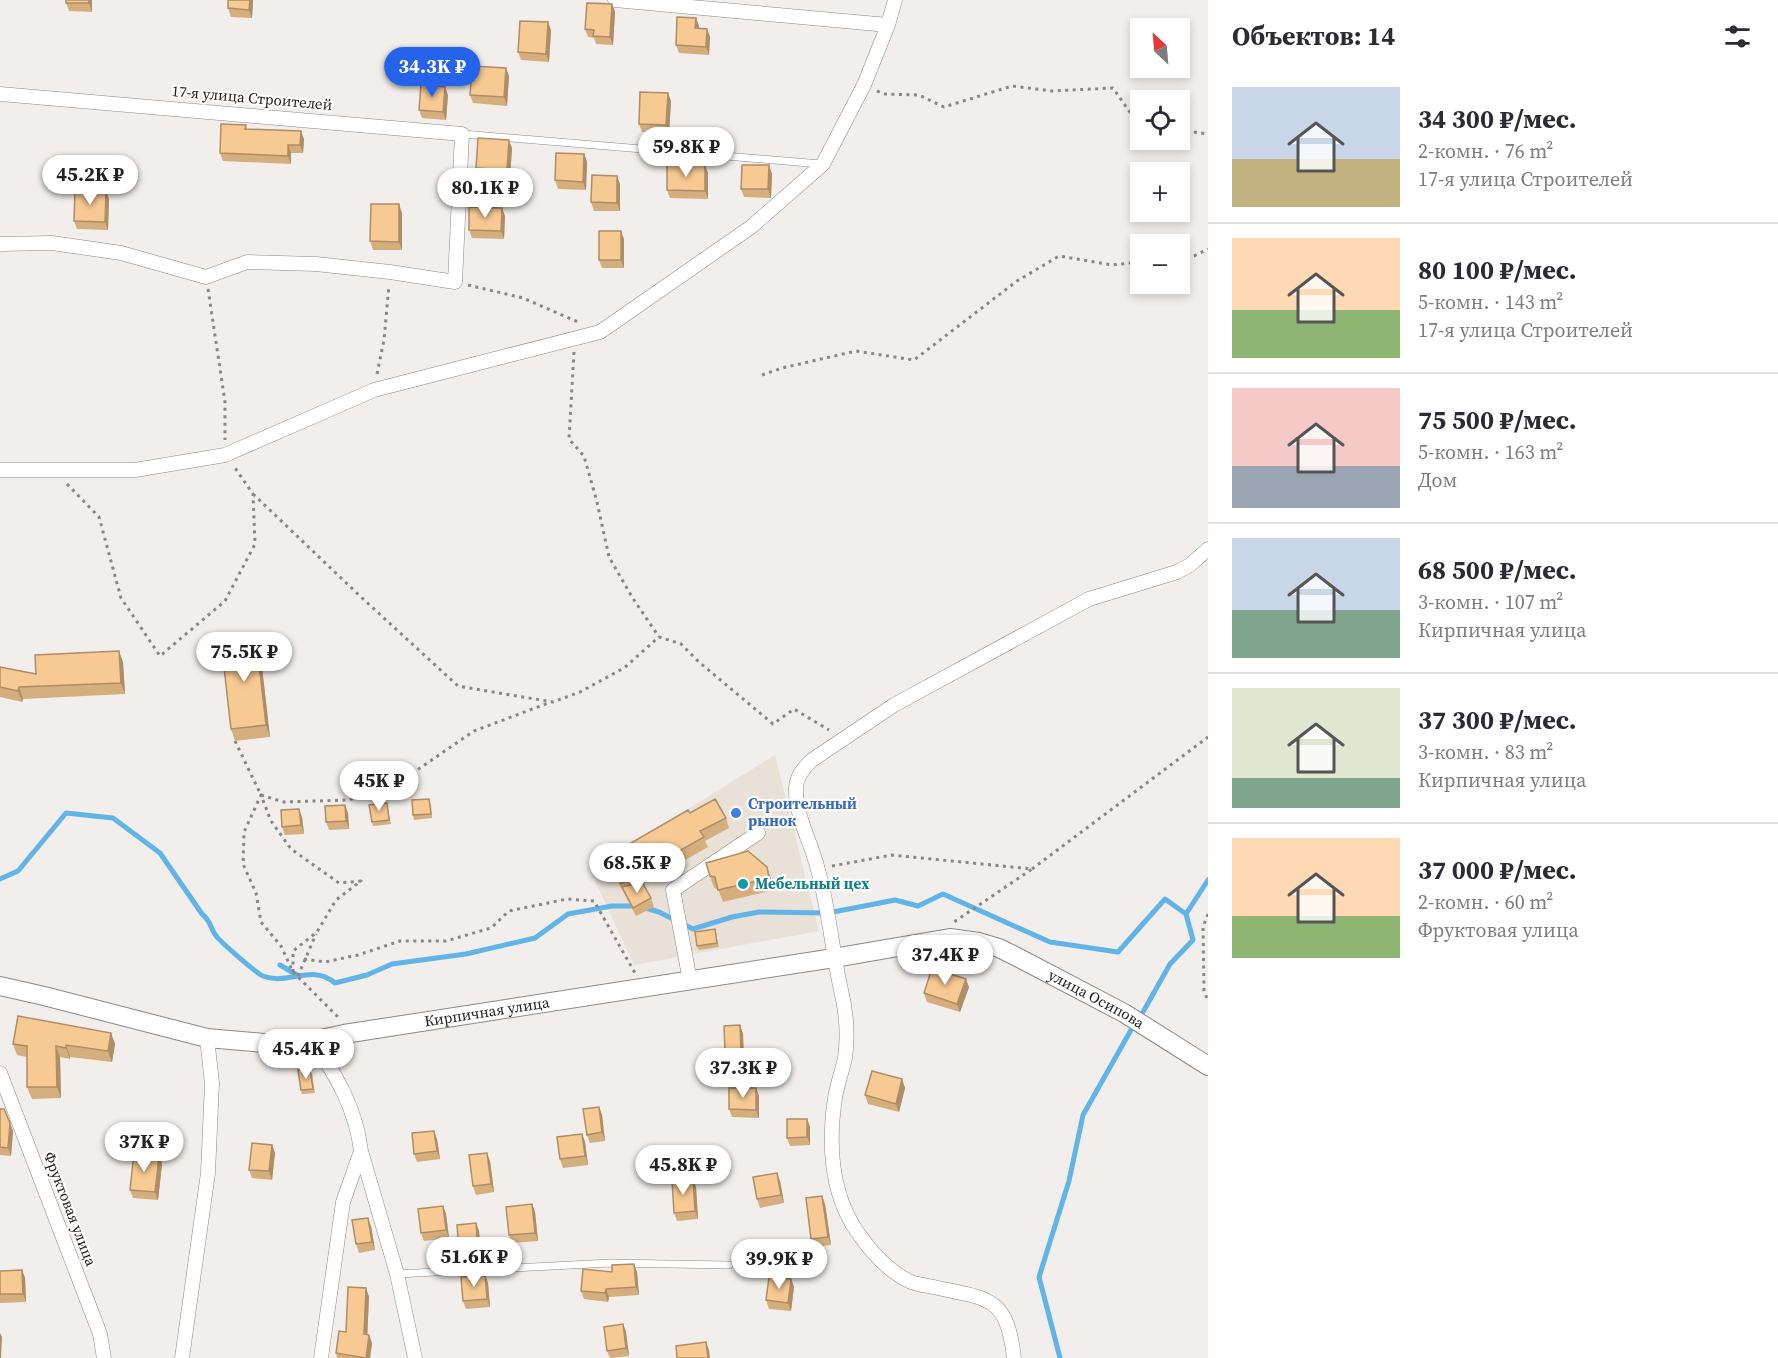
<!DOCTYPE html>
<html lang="ru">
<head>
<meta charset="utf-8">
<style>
  body { margin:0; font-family:"Source Serif 4",serif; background:#f2f2f3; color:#2b2b33; height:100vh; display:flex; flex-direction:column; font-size:22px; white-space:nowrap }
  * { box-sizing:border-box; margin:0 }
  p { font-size:20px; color:#7c7c81 }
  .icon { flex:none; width:33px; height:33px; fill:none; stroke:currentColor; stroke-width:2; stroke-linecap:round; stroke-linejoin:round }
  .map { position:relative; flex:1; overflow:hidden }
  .panel { display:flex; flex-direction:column; background:#fff; width:570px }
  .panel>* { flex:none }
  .needle { width:39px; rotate:334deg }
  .tools { position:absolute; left:1130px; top:18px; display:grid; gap:12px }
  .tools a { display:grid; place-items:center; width:60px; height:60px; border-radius:0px; background:#fff; box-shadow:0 3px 9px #0003; font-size:30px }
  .price { position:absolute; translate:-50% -51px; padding:0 14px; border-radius:21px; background:#fff; color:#222; font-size:20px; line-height:39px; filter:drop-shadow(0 2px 3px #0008) }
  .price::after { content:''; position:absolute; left:50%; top:36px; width:18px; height:14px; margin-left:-9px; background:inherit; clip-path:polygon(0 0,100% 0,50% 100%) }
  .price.current { background:#2563eb; color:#fff }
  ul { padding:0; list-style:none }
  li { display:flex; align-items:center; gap:18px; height:150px; padding:0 24px }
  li+li { border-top:2px solid #e1e1e2 }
  li span { display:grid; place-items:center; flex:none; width:168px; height:120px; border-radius:0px; color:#555 }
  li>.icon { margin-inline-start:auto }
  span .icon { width:72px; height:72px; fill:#fffc; stroke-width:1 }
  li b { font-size:26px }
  h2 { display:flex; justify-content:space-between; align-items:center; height:72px; padding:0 24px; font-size:26px }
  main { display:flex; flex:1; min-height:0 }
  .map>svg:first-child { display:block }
</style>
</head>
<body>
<main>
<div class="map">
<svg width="1208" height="1358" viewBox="0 0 1208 1358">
  <rect width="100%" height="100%" fill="#f1eeeb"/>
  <path fill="#e9e1d8" d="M775,755L819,931L634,965L590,870Z"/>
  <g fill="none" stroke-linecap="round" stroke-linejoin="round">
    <path stroke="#61b4e8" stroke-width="5" d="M0,879L18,871L66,813L113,818L160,853L202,914C212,922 210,929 217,937C222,943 256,973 263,976C288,986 312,963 335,983L367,975L392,964L466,954L535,938L568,914L612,906H639L659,912L693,929L732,917L759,912L828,913L895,900L918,906L943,894L1050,942L1118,952L1165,899L1186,914
      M280,965L297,975
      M1143,1012L1170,964L1193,940L1186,914L1208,880
      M1060,1358L1039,1277L1069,1181L1083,1115L1131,1030"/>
    <g stroke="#8b8986" stroke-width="8">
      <path id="service" d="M462,134L821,164
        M397,1274L610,1263L729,1265"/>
    </g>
    <g stroke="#8b8986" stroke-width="15">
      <path id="minor" d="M615,0L888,25
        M0,94L462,134L455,282L390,272L316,264L247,262L206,277L121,253L52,243L0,244
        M0,470H135L225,455L374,390L600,332L751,227L823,164L864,85L888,25L895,0
        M690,981L673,890L758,833
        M312,1041C336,1074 356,1109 361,1151L397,1274L415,1358
        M0,1073L100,1334L104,1358
        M182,1358L208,1173L212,1083L207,1038
        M321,1358L343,1202L361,1151
        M1014,1358C1007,1298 991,1299 938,1288C929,1286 919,1285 911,1282C889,1272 872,1253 858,1233C830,1193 828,1145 835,1098C837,1085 842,1072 845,1058C848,1037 846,1011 841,990C832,950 829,909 818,870C812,844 796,817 796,791C795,778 803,768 812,760L894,705L1089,599L1177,572L1190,565L1208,549"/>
    </g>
    <g stroke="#8b8986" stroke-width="20">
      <g id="secondary">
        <path id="s1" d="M0,986L44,996L207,1038L264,1043L312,1041L344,1034L834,958L950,938L979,942L999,948L1019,958L1124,1013L1208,1066"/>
      </g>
    </g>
    <path stroke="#898785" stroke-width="3" stroke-dasharray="3 4.5" stroke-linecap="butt" d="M877,91L885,94L919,95L944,107L1012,86L1052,91L1113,88L1134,118L1140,120
      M1179,130L1208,134
      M1179,257L1194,256L1208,249
      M468,285L523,298L578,322
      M208,289L225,402V440
      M574,352L569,439L584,456L597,502L609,557L632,597L659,637
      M377,374L384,340L389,285
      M762,375L782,368L856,351L914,360L1017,281L1059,256L1112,265L1140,262
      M67,484L99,517L121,598L160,656L225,601L255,544L253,494L233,465
      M253,494L361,597L458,686L553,702L580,692L624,668L659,637L681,644L699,662L773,724L794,709L829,730
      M235,741L261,795L284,802L349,800L398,783L474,731L551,702
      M832,866L892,855L1032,869L954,922
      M1032,869L1208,737
      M1208,914L1203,927L1204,991L1208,1001
      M304,959L325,962L358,955L400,941H446L491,928L509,911L567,899L594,901L635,973
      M293,972V951L317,932L336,900L361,881L339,883L291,849L271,821L261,795L244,832L243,864L256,893L261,922L281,946L293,972L339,1018
      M298,976L316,934"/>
    <use href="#service" stroke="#fff" stroke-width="7"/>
    <use href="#minor" stroke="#fff" stroke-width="14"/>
    <use href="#secondary" stroke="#fff" stroke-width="18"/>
  </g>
  <path fill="#d5ae7e" d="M66,0H92V12L69,11L66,3Z
    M253,0L252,18L231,17L228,8Z
    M612,4L615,12L613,45L596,44L594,38L588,37L585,29Z
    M696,18L699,28L707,29L710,37L709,55L679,53L676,45Z
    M551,30L549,62L521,60L518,52Z
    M509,76L507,106L473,103L470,95Z
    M448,95L446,120L422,118L419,110Z
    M671,101L669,133L642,132L639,124Z
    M246,125L247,129L304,139L303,153H291V164L223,161L220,153Z
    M512,148L510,178L479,176L476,168Z
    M584,154L587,162L586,190L558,189L555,180Z
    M708,173V199L670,198L667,190Z
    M772,174L771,198L744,197L741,189Z
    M620,184V211H594L591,202Z
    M109,199L108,230L77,229L74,221Z
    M402,213V250H373L370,241Z
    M505,216L504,239L472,238L469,230Z
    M624,239V268H602L599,260Z
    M260,650L270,737L235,741L231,729Z
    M123,662L125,694L23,699L22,702L0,697V667L36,674Z
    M387,803L391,824L373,826L372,822Z
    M431,803L432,818L414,820L413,815Z
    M345,805L348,813L349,829L329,830L326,822Z
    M690,813L726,818L729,828L705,841L708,847L643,884L651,898L654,907L636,916L616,878L612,868L629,859L624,847Z
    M302,817L304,834L285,835L282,827Z
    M748,851L771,879L774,890L723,902L718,889L714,888L710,876Z
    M715,929L719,947L699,950L697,946Z
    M969,987L960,1012L927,1002L924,993Z
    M740,1025L743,1034L744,1060L728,1061L725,1053Z
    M13,1044H115L112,1062L70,1057V1059L60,1057L61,1098L32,1099L27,1087V1057L17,1055Z
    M312,1073L315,1093L302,1094L301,1090Z
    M902,1079L905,1088L899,1112L868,1104L865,1095Z
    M756,1088L759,1096V1118L732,1117L729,1109Z
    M599,1107L602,1115L605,1141L590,1143L587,1135Z
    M0,1109L13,1131L11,1156L0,1155Z
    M807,1119L810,1127V1145L790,1146L787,1138Z
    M582,1134L585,1142L588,1165L563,1168L560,1159Z
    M437,1139L440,1159L417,1162L414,1154Z
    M272,1145L275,1153L272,1180L252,1178L249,1170Z
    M159,1156L162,1164L158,1200L133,1198L130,1190Z
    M490,1161L494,1192L476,1195L473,1186Z
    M780,1181L784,1203L760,1208L757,1199Z
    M696,1187L698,1219L677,1221L674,1213Z
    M532,1204L535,1212L538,1241L512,1243L509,1235Z
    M825,1204L831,1245L814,1247L811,1239Z
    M443,1206L446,1214L449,1238L424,1241L421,1233Z
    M476,1223L479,1231L481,1257L462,1259L459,1251Z
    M371,1226L375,1250L359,1253L356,1244Z
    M22,1270L25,1278L26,1302L0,1303V1271Z
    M612,1272H637L639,1295L609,1297L608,1302L584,1299L581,1291Z
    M485,1275L488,1283L490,1307L466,1309L463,1301Z
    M791,1279L794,1287L791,1311L769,1309L766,1300Z
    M366,1288L369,1297L367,1335H369L372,1343L370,1358H337L336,1353Z
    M623,1324L626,1332L629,1356L610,1358L607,1351Z"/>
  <path fill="#ae8d67" d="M89,0H92V12L89,3Z
    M250,0H253L252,18L249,10Z
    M612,4L615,12L613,45L610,37Z
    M696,18L699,26L698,36L695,28Z
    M548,22L551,30L549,62L546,54Z
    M707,29L710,37L709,55L706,47Z
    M506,68L509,76L507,106L504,97Z
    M445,87L448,95L446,120L443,112Z
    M668,93L671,101L669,133L666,125Z
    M301,131L304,139L303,153L300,145Z
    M509,140L512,148L510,178L507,170Z
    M288,145L291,153V164L288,156Z
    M584,154L587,162L586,190L583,182Z
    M705,165L708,173V199L705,191Z
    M769,165L772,174L771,198L768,189Z
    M617,176L620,184V211L617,203Z
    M106,191L109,199L108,230L105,222Z
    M399,204L402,213V250L399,242Z
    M502,208L505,216L504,239L501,231Z
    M621,231L624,239V268L621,260Z
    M256,637L260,650L270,737L266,725Z
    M119,651L123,662L125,694L121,683Z
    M19,687L23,699L22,702L18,691Z
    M345,805L348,813L349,829L346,821Z
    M299,809L302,817L304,834L301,825Z
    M767,867L771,879L774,890L769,878Z
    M966,979L969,987L960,1012L957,1004Z
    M740,1025L743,1034L744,1060L741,1052Z
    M111,1033L115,1044L112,1062L108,1051Z
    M66,1045L70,1057V1059L66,1048Z
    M56,1046L60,1057L61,1098L57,1087Z
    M902,1079L905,1088L899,1112L896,1104Z
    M756,1088L759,1096V1118L756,1110Z
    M599,1107L602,1115L605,1141L602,1132Z
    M807,1119L810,1127V1145L807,1137Z
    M10,1123L13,1131L11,1156L8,1148Z
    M434,1131L437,1139L440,1159L437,1151Z
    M582,1134L585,1142L588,1165L585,1156Z
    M272,1145L275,1153L272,1180L269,1171Z
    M487,1153L490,1161L494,1192L491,1184Z
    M159,1156L162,1164L158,1200L155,1192Z
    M777,1173L780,1181L784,1203L781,1195Z
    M693,1179L696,1187L698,1219L695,1211Z
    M822,1196L825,1204L831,1245L828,1237Z
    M532,1204L535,1212L538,1241L535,1233Z
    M443,1206L446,1214L449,1238L446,1230Z
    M368,1218L371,1226L375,1250L372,1242Z
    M476,1223L479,1231L481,1257L478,1249Z
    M634,1264L637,1272L639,1295L636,1287Z
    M22,1270L25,1278L26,1302L23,1294Z
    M485,1275L488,1283L490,1307L487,1299Z
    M791,1279L794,1287L791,1311L788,1303Z
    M366,1288L369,1297L367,1343L364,1334Z
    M606,1289L609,1297L608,1302L605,1293Z
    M623,1324L626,1332L629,1356L626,1348Z
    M0,1333L2,1337L1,1358H0Z
    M369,1335L372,1343L370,1358H366Z
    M706,1342L709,1350L710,1358H708Z"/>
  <path fill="#f8ca93" stroke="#ae8d67" stroke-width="1.5" d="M66,0H89V3H66Z
    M228,0H250L249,10L228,8Z
    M587,3L612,4L610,37L593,36L594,30L585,29Z
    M677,17L696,18L695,28L707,29L706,47L676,45Z
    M520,21L548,22L546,54L518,52Z
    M472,66L506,68L504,97L470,95Z
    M421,84L445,87L443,112L419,110Z
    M640,92L668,93L666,125L639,124Z
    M221,124L246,125L245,129L301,131L300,145H288V156L220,153Z
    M478,138L509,140L507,170L476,168Z
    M556,153L584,154L583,182L555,180Z
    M667,164L705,165V191L667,190Z
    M742,165H769L768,189H741Z
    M592,175L617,176V203L591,202Z
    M75,190L106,191L105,222L74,221Z
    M371,204H399V242L370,241Z
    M469,207L502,208L501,231L469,230Z
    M599,231H621V260H599Z
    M256,637L266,725L231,729L221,641Z
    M119,651L121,683L19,687L18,691L0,687V667L36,674L35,655Z
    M429,799L431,814L413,815L412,800Z
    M715,799L726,818L700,831L704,837L621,884L612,868L629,858L624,847L688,810L690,813Z
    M387,803L389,820L372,822L369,805Z
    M345,805L346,821L326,822L325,806Z
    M299,809L301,825L282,827L281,810Z
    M748,851L767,867L769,878L718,890L715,877L710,876L706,863Z
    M642,882L651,898L633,908L622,887Z
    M715,929L717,943L697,946L695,932Z
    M932,968L966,979L957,1004L924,993Z
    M18,1016L111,1033L108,1051L66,1045V1048L56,1046L57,1087H27V1046L13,1044Z
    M740,1025L741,1052L725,1053L724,1026Z
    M310,1069L313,1089L301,1090L298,1070Z
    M872,1071L902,1079L896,1104L865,1095Z
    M729,1088H756V1110L729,1109Z
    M599,1107L602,1132L587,1135L583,1109Z
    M0,1109H4L10,1123L8,1148L0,1147Z
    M787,1119H807V1137L787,1138Z
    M434,1131L437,1151L414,1154L412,1133Z
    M582,1134L585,1156L560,1159L557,1137Z
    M252,1143L272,1145L269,1171L249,1170Z
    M134,1153L159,1156L155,1192L130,1190Z
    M487,1153L491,1184L473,1186L469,1155Z
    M777,1173L781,1195L757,1199L753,1177Z
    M693,1179L695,1211L674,1213L672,1180Z
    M822,1196L828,1237L811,1239L806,1198Z
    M532,1204L535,1233L509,1235L506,1207Z
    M443,1206L446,1230L421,1233L418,1209Z
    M368,1218L372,1242L356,1244L352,1220Z
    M476,1223L478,1249L459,1251L457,1225Z
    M634,1264L636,1287L606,1289L605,1293L581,1291L583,1269L612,1272V1265Z
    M22,1270L23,1294H0V1271Z
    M485,1275L487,1299L463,1301L461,1277Z
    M769,1277L791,1279L788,1303L766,1300Z
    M348,1287L366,1288L364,1334L369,1335L366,1358L336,1353L339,1331L346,1332Z
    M623,1324L626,1348L607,1351L604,1327Z
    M706,1342L708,1358H677L676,1346Z"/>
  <circle fill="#3f7fe0" stroke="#fefbf8" stroke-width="2" cx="736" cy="813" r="6"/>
  <circle fill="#0f9aa8" stroke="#fefbf8" stroke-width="2" cx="743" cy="884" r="6"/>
  <g text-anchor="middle" stroke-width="4.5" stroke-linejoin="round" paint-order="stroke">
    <g font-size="15" fill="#222120" stroke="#fefbf8">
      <text transform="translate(252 98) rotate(5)" y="5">17-я улица Строителей</text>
      <text dy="5" stroke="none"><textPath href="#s1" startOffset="1125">улица Осипова</textPath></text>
      <text dy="5" stroke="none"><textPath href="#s1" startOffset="496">Кирпичная улица</textPath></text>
      <text transform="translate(70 1209) rotate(69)" y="5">Фруктовая улица</text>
    </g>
    <g font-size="15" font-weight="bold" fill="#366cbe" stroke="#fefbf8" text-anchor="start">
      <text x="748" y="809">Строительный<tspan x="748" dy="17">рынок</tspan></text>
    </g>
    <g font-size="15" font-weight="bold" fill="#0d838f" stroke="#fefbf8" text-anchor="start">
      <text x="755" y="889">Мебельный цех</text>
    </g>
  </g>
</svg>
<div class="tools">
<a><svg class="needle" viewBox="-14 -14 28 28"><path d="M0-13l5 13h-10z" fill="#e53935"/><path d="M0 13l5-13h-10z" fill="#7c7c81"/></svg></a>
<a><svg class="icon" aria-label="locate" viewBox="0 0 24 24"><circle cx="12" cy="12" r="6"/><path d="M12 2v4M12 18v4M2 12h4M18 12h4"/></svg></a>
<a>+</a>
<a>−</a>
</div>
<b class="price current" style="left:432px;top:98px">34.3K ₽</b>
<b class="price" style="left:686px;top:178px">59.8K ₽</b>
<b class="price" style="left:90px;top:206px">45.2K ₽</b>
<b class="price" style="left:485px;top:219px">80.1K ₽</b>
<b class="price" style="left:244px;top:683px">75.5K ₽</b>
<b class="price" style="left:379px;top:812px">45K ₽</b>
<b class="price" style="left:637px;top:894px">68.5K ₽</b>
<b class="price" style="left:945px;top:986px">37.4K ₽</b>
<b class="price" style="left:306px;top:1080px">45.4K ₽</b>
<b class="price" style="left:743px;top:1099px">37.3K ₽</b>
<b class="price" style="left:144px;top:1173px">37K ₽</b>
<b class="price" style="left:683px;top:1196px">45.8K ₽</b>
<b class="price" style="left:474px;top:1288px">51.6K ₽</b>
<b class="price" style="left:779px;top:1290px">39.9K ₽</b>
</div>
<section class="panel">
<h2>Объектов: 14<svg class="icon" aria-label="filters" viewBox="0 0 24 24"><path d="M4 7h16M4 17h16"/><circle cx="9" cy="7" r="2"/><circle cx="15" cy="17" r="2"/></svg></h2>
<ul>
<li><span style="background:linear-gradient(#c9d6e8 60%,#c2b280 0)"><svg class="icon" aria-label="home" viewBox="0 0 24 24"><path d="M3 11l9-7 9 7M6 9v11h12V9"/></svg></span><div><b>34 300 ₽/мес.</b><p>2-комн. · 76 m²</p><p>17-я улица Строителей</p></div></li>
<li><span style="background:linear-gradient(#ffd9b3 60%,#8fb573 0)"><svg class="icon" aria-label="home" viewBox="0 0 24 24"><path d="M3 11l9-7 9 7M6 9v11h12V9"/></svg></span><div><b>80 100 ₽/мес.</b><p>5-комн. · 143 m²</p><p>17-я улица Строителей</p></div></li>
<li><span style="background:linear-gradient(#f6c9c9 65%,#9aa5b1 0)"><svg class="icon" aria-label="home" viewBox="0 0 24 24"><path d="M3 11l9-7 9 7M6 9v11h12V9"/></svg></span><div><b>75 500 ₽/мес.</b><p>5-комн. · 163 m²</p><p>Дом</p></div></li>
<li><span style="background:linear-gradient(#c9d6e8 60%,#7fa58c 0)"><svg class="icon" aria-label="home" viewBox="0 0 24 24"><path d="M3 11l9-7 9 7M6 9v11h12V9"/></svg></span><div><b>68 500 ₽/мес.</b><p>3-комн. · 107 m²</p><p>Кирпичная улица</p></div></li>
<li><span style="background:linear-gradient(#dfe7d0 75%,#7fa58c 0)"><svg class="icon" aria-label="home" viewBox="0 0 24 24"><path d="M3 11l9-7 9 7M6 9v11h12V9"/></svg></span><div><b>37 300 ₽/мес.</b><p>3-комн. · 83 m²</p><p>Кирпичная улица</p></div></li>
<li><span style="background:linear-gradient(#ffd9b3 65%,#8fb573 0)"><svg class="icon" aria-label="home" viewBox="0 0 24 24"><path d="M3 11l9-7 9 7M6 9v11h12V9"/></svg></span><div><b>37 000 ₽/мес.</b><p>2-комн. · 60 m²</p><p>Фруктовая улица</p></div></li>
</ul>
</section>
</main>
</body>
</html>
